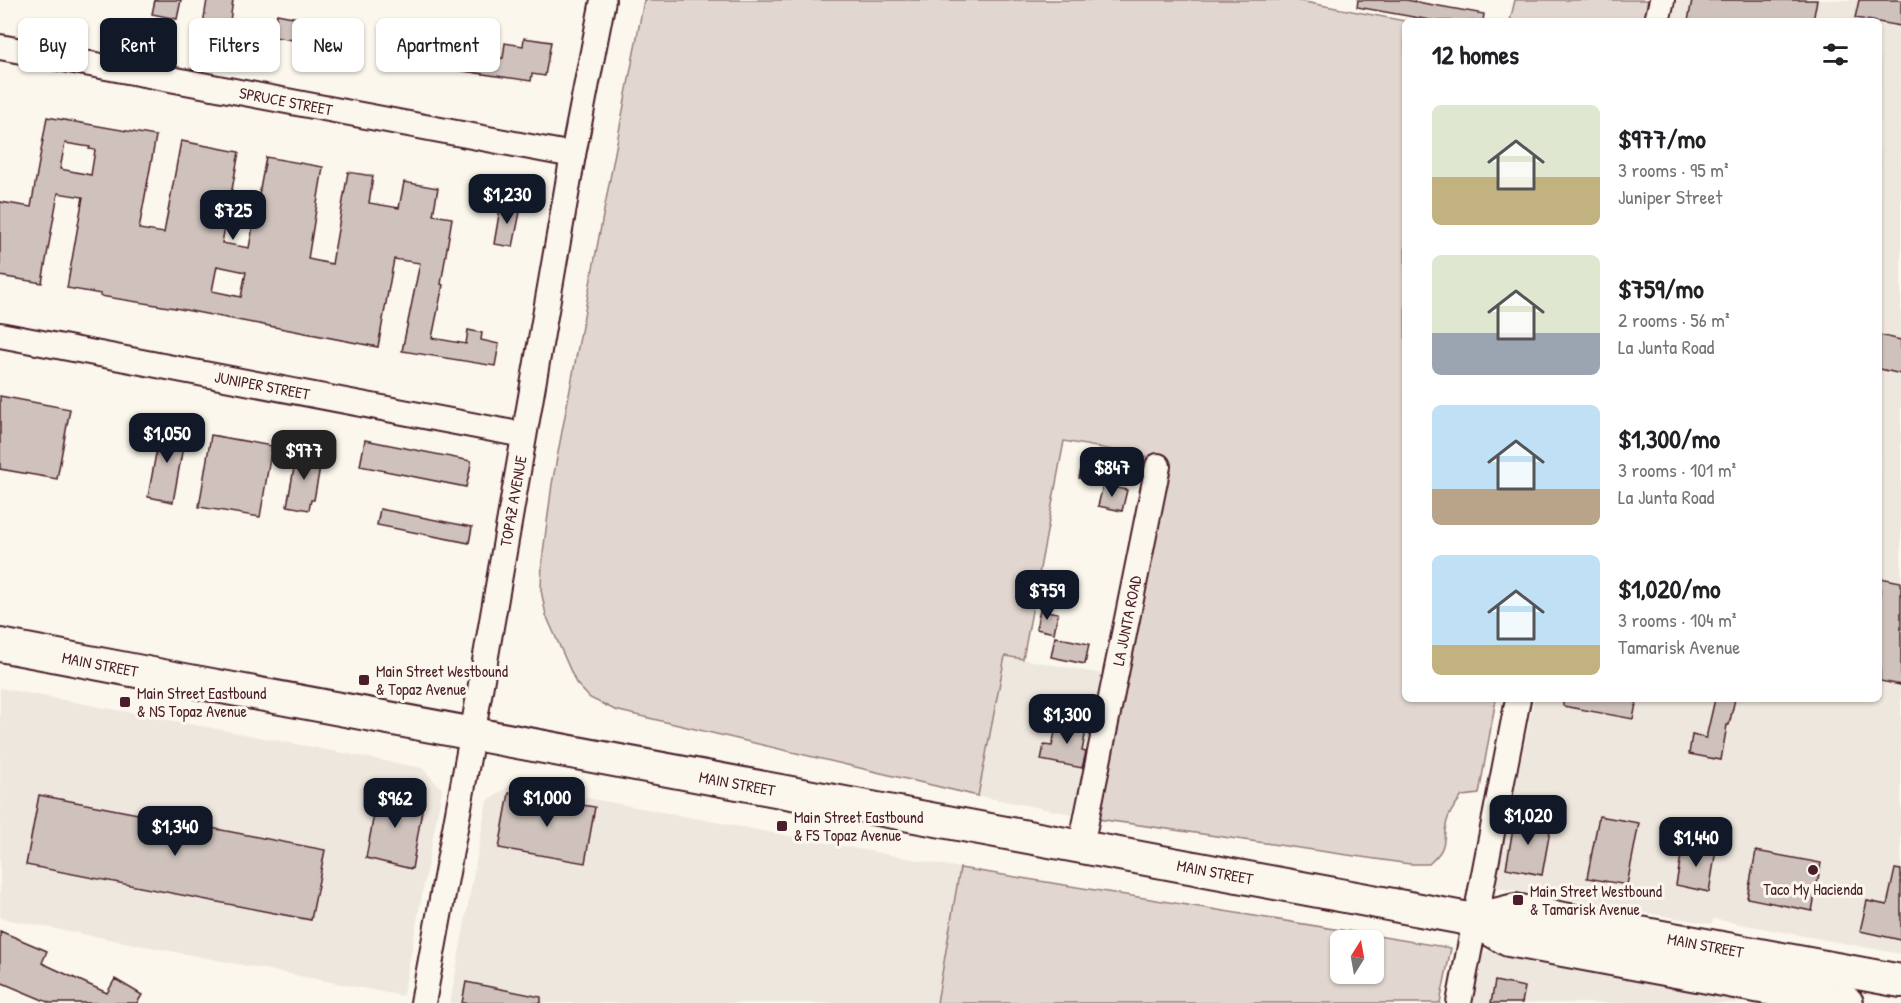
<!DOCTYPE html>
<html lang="en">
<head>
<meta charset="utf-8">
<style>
  body { margin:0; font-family:"Patrick Hand",sans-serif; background:#f2f2f2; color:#202124; height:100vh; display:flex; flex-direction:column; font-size:22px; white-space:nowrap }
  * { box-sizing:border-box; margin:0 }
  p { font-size:20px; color:#757577 }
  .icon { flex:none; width:33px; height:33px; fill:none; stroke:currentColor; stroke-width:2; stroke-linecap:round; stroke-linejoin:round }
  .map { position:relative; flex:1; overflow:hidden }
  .drawer { position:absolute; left:1402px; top:18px; width:480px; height:684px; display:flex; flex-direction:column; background:#fff; border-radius:9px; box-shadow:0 2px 4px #0004 }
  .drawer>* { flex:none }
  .banner { position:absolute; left:18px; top:18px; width:570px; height:54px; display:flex; gap:12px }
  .needle { width:39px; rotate:11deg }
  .buttons { position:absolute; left:1330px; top:930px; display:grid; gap:12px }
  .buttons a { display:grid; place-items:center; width:54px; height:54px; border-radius:9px; background:#fff; box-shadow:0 2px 4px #0004; font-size:30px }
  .price { position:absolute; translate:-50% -51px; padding:0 14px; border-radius:12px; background:#111827; color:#fff; font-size:20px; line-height:39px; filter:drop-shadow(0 2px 3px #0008) }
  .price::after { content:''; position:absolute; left:50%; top:36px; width:18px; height:14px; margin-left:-9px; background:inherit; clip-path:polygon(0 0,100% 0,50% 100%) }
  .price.on { background:#222; color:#fff }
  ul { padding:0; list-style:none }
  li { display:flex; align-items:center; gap:18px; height:150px; padding:0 30px }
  li span { display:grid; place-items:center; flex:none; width:168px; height:120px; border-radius:9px; color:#555 }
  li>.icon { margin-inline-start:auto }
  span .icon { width:72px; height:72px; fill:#fffc; stroke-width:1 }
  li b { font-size:26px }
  h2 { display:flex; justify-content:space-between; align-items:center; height:72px; padding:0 30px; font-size:26px }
  .tag { padding:0 21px; border-radius:9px; background:#fff; box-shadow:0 2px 4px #0004; font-size:21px; line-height:54px }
  .tag.on { background:#111827; color:#fff }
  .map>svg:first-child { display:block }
</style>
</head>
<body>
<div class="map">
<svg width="1901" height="1003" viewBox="0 0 1901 1003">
  <rect width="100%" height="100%" fill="#fbf7ec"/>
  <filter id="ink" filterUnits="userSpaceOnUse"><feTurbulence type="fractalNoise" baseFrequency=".0167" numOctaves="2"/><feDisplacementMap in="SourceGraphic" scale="12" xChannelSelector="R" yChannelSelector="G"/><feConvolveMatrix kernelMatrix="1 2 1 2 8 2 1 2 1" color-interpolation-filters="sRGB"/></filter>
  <g filter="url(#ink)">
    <path fill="#eee7de" d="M1670,0H1901V954L1714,919L1711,924L1494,887L1534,699H1880V21H1666Z
      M1005,656L1125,678L1098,819L978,796Z
      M0,688L422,768L442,789L403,996L0,918Z
      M513,784L960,868L937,1003H450L487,801Z
      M1491,950L1759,1003H1467L1476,954Z"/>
    <path fill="#e2d7d0" stroke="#967b7e" stroke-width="1.5" fill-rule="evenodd" d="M644,0H1294L1405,21L1406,699H1496L1479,794L1462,796C1456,804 1450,811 1447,821C1441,842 1450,845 1429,864H1410L1098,819L1106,675L1146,456L1064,441L1023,659L1005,656L978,796L615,710L590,698L576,683L546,615L541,590L542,561L552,484Z
      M1515,0H1648L1644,21H1510Z
      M960,868L1451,948L1440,1003H937ZM1374,940V974H1341V940Z"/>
    <path fill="#cfc2bc" stroke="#4a1f2b" stroke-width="1.5" fill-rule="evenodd" d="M155,0H181L177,19L152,14Z
      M207,0H233L229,28L203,24Z
      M1358,0H1406L1484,14L1483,21H1436L1357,7Z
      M1692,0H1817L1813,21H1688Z
      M1859,0H1901V26L1855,18Z
      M277,14L309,20L305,42L274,37Z
      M423,23L449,27L448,35L465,37L463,53L494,58H503L505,43L523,46L524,38L551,42L545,76L532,74L531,81L443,68V62L417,58Z
      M47,117L156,136L139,229L164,233L181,141L239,152L222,243L249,248L266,157L323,167L308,259L332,264L348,172L373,176L369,203L399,208L404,182L438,188L433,215L452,218L441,284L443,285L432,338L466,344L468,330L482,333L481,340L499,344L495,366L402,351L420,263L394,259L378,347L175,308L100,296L101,294L67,288L83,197L58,193L42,283L0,276V202L31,207ZM65,143L90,147L89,149L95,150L91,175L60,169ZM217,266L246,272L241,297L212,291Z
      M501,203L521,207L513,247L494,244Z
      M1880,335L1901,340V374L1880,369Z
      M0,396L70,409L57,479L0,469Z
      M161,426L186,430L173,502L148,497Z
      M211,435L272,446L260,517L199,507Z
      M365,440L471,461L470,470L466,487L360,466Z
      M297,452L322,456L314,500H311L309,510L287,506Z
      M1083,460L1100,463L1096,482L1079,478Z
      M1103,485L1127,490L1122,511L1098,506Z
      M380,509L472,527L469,543L377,525Z
      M1880,578L1901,582V685L1880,681Z
      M1040,610L1058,613L1054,633L1036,629Z
      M1055,637L1089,644L1085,664L1051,657Z
      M1563,699H1637L1633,719L1563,706Z
      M1715,699H1735L1729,725H1727L1721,760L1689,754L1692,735L1706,738Z
      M1058,719L1087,725L1082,751L1086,752L1082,768L1041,760L1044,745L1052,746Z
      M379,787L417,795L415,808L422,810L412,869L366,858Z
      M509,793L595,807L585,863L499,848Z
      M39,795L325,850L311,920L26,865Z
      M1599,816L1639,823L1627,885L1587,878Z
      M1515,818L1551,825L1542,875L1506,868Z
      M1683,844L1716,850L1709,892L1676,885Z
      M1756,851L1821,863L1812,911L1747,898Z
      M1895,869L1901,870V940L1860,931L1867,901L1887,905Z
      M0,931L47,951L42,963L107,993L115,979L142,995L137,1003H50L0,982Z
      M1495,981L1525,987L1522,1003H1491Z
      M466,982L541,997V1003H462Z"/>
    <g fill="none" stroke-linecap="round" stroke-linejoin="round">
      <g stroke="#4a1f2b" stroke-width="28">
        <g id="minor">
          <path d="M1657,21L1662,0"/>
          <path id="s1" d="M0,47L573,155"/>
          <path id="s2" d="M0,335L524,435"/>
          <path id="s3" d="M1081,846L1158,466"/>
          <path id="s4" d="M423,1003L472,736L573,155L603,0"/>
          <path d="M1459,1003L1518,699"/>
        </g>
      </g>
      <g stroke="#4a1f2b" stroke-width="36">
        <g id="major">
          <path id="s5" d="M0,645C491,739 983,828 1474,920L1509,940L1847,1003"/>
          <path id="s6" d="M1474,920L1515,910L1901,981"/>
        </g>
      </g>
      <use href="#minor" stroke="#fbf7ec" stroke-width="24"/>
      <use href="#major" stroke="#fbf7ec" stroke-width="32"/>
    </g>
  </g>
  <g fill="#4a1f2b" stroke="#fbf7ec" stroke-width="2">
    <rect x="358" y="674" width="12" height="12" rx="3"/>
    <rect x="119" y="696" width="12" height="12" rx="3"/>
    <rect x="776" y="820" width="12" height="12" rx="3"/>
    <circle cx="1813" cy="870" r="6"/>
    <rect x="1512" y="894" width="12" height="12" rx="3"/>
  </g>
  <g text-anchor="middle" stroke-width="6" stroke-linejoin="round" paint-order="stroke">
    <g font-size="16" fill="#4a1f2b" stroke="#fbf7ec">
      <text dy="6" stroke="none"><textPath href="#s1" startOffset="291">SPRUCE STREET</textPath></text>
      <text dy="6" stroke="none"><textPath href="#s2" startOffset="267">JUNIPER STREET</textPath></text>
      <text dy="6" stroke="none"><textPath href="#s4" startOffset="510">TOPAZ AVENUE</textPath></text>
      <text dy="6" stroke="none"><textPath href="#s3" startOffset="230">LA JUNTA ROAD</textPath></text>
      <text dy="6" stroke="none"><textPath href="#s5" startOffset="102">MAIN STREET</textPath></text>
      <text dy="6" stroke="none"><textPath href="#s5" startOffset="750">MAIN STREET</textPath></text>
      <text dy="6" stroke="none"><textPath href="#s5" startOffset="1236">MAIN STREET</textPath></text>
      <text dy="6" stroke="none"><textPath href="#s6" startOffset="236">MAIN STREET</textPath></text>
    </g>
    <g font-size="16" fill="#4a1f2b" stroke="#fbf7ec" text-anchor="start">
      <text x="376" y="677">Main Street Westbound<tspan x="376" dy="18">&amp; Topaz Avenue</tspan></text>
      <text x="137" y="699">Main Street Eastbound<tspan x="137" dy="18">&amp; NS Topaz Avenue</tspan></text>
      <text x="794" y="823">Main Street Eastbound<tspan x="794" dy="18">&amp; FS Topaz Avenue</tspan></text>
      <text x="1813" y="895" text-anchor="middle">Taco My Hacienda</text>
      <text x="1530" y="897">Main Street Westbound<tspan x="1530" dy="18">&amp; Tamarisk Avenue</tspan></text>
    </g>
  </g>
</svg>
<div class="buttons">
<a><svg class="needle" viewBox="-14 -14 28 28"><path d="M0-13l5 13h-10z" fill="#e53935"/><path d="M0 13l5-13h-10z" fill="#757577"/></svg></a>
</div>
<b class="price" style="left:507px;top:225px">$1,230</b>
<b class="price" style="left:233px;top:241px">$725</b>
<b class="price" style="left:167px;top:464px">$1,050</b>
<b class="price on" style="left:304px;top:481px">$977</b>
<b class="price" style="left:1112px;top:498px">$847</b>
<b class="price" style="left:1047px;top:621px">$759</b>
<b class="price" style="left:1067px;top:745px">$1,300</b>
<b class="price" style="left:547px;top:828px">$1,000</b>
<b class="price" style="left:395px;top:829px">$962</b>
<b class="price" style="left:1528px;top:846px">$1,020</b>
<b class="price" style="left:175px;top:857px">$1,340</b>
<b class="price" style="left:1696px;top:868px">$1,440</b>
<div class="banner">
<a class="tag">Buy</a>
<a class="tag on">Rent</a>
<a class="tag">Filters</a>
<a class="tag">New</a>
<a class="tag">Apartment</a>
</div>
<section class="drawer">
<h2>12 homes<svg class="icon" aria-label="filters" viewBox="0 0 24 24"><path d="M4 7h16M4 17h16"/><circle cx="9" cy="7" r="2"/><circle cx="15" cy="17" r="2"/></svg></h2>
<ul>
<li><span style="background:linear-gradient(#dfe7d0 60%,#c2b280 0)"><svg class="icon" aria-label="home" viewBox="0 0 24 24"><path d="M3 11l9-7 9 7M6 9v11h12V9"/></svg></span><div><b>$977/mo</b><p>3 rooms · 95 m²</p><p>Juniper Street</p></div></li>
<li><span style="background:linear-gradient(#dfe7d0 65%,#9aa5b1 0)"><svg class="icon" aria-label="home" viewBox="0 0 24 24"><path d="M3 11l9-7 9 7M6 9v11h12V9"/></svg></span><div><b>$759/mo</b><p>2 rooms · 56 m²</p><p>La Junta Road</p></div></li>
<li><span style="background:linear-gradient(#bfe0f5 70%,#b9a48a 0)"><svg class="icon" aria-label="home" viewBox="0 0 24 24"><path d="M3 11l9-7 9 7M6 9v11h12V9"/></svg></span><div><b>$1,300/mo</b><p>3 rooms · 101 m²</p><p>La Junta Road</p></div></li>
<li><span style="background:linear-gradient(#bfe0f5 75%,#c2b280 0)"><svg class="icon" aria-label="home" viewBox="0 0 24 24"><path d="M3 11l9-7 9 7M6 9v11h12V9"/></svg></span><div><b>$1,020/mo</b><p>3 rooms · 104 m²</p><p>Tamarisk Avenue</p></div></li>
</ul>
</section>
</div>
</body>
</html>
